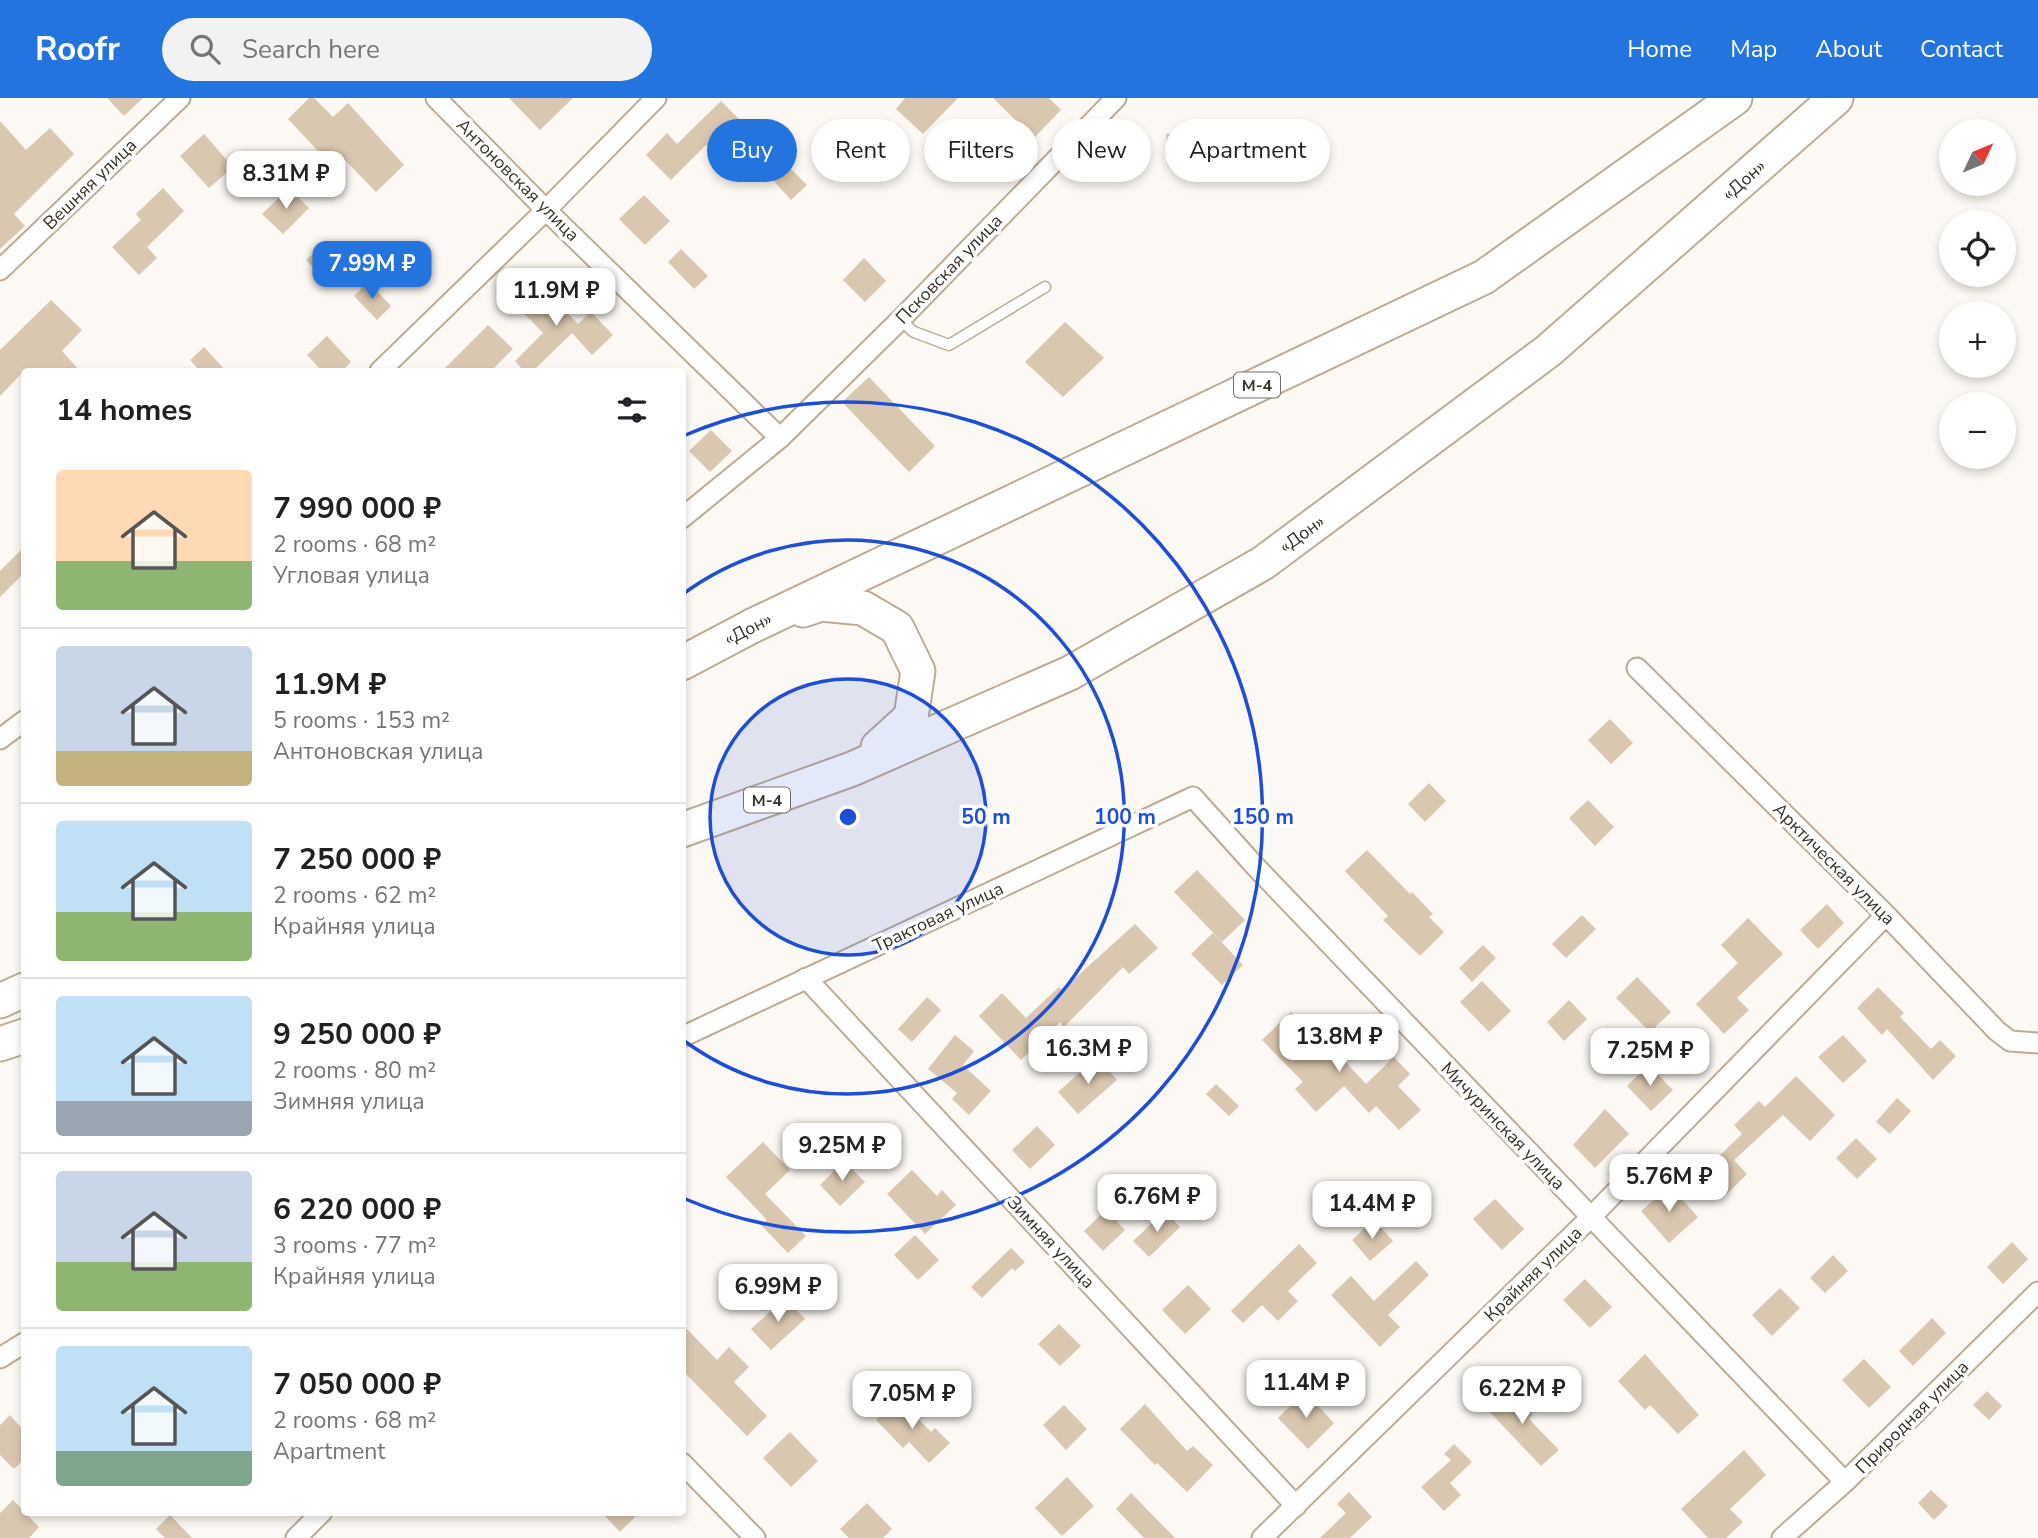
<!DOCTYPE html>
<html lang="en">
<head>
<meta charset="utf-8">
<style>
  body { margin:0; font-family:"Nunito Sans",sans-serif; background:#f2f2f2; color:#202124; height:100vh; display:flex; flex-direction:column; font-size:26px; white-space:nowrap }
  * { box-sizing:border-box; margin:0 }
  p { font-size:23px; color:#757577 }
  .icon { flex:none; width:38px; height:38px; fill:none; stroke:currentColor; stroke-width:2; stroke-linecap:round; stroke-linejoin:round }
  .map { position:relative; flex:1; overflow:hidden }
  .sheet { position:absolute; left:21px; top:270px; width:665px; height:1148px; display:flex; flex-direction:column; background:#fff; border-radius:7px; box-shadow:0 4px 10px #0003 }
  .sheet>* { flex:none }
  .hud { position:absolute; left:707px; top:21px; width:665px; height:63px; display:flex; gap:14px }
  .needle { width:46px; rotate:46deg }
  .controls { position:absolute; left:1939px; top:21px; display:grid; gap:14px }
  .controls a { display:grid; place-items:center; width:77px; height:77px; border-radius:50%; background:#fff; box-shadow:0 4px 10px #0003; font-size:35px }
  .price { position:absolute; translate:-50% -60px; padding:0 16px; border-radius:14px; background:#fff; color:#222; font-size:23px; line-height:46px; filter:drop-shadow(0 2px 4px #0008) }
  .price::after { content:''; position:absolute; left:50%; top:42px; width:21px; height:16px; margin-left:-10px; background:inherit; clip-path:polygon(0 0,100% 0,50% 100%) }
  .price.current { background:#2374df; color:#fff }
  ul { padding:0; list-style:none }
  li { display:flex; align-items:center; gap:21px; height:175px; padding:0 35px }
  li+li { border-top:2px solid #e0e0e0 }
  li span { display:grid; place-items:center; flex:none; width:196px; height:140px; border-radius:7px; color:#555 }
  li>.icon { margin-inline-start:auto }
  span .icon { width:84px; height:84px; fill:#fffc; stroke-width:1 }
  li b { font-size:30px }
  h2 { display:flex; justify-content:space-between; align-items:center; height:84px; padding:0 35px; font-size:30px }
  .tag { padding:0 24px; border-radius:32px; background:#fff; box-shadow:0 4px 10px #0003; font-size:24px; line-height:63px }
  .tag.current { background:#2374df; color:#fff }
  header { display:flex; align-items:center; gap:42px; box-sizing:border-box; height:98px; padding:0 35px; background:#2374df; color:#fff }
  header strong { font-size:33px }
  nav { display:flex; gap:38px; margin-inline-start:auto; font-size:24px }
  .search { width:490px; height:63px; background:#f2f2f2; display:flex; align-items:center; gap:18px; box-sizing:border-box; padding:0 24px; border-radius:38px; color:#757577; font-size:26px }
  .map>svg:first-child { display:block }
</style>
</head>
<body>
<header>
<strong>Roofr</strong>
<div class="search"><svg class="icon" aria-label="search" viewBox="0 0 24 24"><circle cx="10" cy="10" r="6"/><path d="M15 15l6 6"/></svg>Search here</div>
<nav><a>Home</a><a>Map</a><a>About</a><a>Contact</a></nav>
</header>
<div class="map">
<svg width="2038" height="1440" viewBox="0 0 2038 1440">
  <rect width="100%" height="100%" fill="#fcf8f3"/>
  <path fill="#dac7b0" d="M107,0H143L124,18Z
    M309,0H314L333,19L348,5L404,67L376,94L342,59L332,68L288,21Z
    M509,0H573L540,32Z
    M905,0H958L923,36L896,11Z
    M993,0H1049L1061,12L1034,40Z
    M721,3L751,33L720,62L706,47L671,82L646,57L667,35L677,46Z
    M0,23L26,52L50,30L74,56L14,116L25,128L0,151Z
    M1213,32L1215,60L1168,64L1166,36Z
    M204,36L233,69L209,90L180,58Z
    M786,66L807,87L791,102L771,80Z
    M163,90L184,113L147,149L157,160L139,177L112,149L141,122L136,116Z
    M289,90L309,110L283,136L262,116Z
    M644,97L670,123L645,147L619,121Z
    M409,147L425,165L407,181L391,163Z
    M681,151L708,178L694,191L668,164Z
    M317,152L339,174L328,185L306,162Z
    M864,160L886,183L865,204L843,182Z
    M368,184L391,208L377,222L354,198Z
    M538,184L578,226L591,214L613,237L592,257L572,235L533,273H524L515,263L543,235L515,206Z
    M51,202L82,232L62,253L80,273H24L0,298V252Z
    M1065,224L1104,260L1063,299L1025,264Z
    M488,227L513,251L491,273H442Z
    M327,238L351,264L342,273H322L307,257Z
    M204,249L226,273H200L190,262Z
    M869,279L935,348L909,374L842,304Z
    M711,332L732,353L710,374L689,353Z
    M24,449V475L0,499V473Z
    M1610,621L1633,645L1611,666L1588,642Z
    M1429,685L1446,703L1425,724L1408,706Z
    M1588,702L1614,729L1595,748L1569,720Z
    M1367,752L1410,796L1412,794L1433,816L1429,819L1444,834L1420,858L1383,822L1388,818L1345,773Z
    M1197,772L1245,822L1222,844L1174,794Z
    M1827,806L1844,825L1818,851L1800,832Z
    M1582,817L1596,831L1566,860L1552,846Z
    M1748,820L1783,856L1737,900L1749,912L1724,936L1696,906L1738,865L1721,847Z
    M1135,826L1158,850L1129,876L1123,869L1064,929L1060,924L1021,962L979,918L1002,895L1026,920L1059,889L1062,892Z
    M1213,835L1243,867L1222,887L1191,856Z
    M1483,847L1496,860L1472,884L1459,870Z
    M1637,879L1671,914L1650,934L1616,900Z
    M1482,883L1511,913L1489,934L1460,904Z
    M1878,889L1904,915L1900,919L1931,951L1940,942L1956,958L1933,982L1887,931L1882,937L1857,910Z
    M927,899L941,912L912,944L898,931Z
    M1569,902L1587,921L1564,943L1547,924Z
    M1291,914L1332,956L1335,953L1366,986L1394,959L1410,976L1398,988L1421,1012L1399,1032L1376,1008L1369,1015L1344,988L1316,1014L1295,991L1303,984L1262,942Z
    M955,937L974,953L963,967L991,993L969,1017L952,1001L957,995L928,971Z
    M1843,937L1867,963L1843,985L1818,959Z
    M1097,959L1117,982L1078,1016L1058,994Z
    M1648,967L1673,992L1651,1013L1627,988Z
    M1796,978L1835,1017L1810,1043L1783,1017L1734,1062L1747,1076L1723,1100L1700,1076L1742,1036L1734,1027L1759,1003L1765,1009Z
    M1216,986L1239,1008L1229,1018L1206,996Z
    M1897,1000L1911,1013L1890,1036L1876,1024Z
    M1605,1011L1629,1036L1595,1070L1573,1047Z
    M1037,1028L1055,1047L1030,1071L1012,1052Z
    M1856,1040L1877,1061L1857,1081L1836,1060Z
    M763,1044L790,1072L765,1096L806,1138L788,1155L761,1127L767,1122L726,1079Z
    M844,1063L865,1084L840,1108L820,1087Z
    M912,1072L937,1098L942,1092L956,1107L925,1136L887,1096Z
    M1670,1088L1698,1119L1669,1145L1641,1113Z
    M1495,1101L1524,1131L1502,1152L1473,1121Z
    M1106,1112L1125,1132L1103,1153L1084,1133Z
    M1165,1113L1180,1129L1149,1159L1133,1143Z
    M1374,1122L1393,1143L1370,1163L1352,1142Z
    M915,1137L939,1162L918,1182L894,1157Z
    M2012,1144L2028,1161L2003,1186L1987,1169Z
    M1299,1146L1317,1165L1288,1193L1298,1203L1278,1223L1262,1207L1243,1225L1231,1213Z
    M1011,1150L1025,1164L1015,1173L1012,1170L982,1200L971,1189Z
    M1833,1157L1848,1173L1825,1195L1810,1180Z
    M1416,1163L1429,1177L1388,1217L1400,1229L1380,1249L1331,1197L1351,1178L1374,1203Z
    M1585,1181L1612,1209L1590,1230L1563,1202Z
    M1188,1187L1211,1211L1185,1236L1162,1212Z
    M1780,1190L1800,1210L1772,1238L1752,1217Z
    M785,1200L805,1221L771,1252L751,1231Z
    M1932,1220L1946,1235L1913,1268L1899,1253Z
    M682,1226L717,1262L729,1249L749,1269L734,1284L767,1318L747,1338L682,1272Z
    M1059,1226L1081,1248L1060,1268L1038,1246Z
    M1645,1256L1699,1317L1678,1336L1650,1307L1645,1312L1618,1283Z
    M1864,1261L1891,1289L1869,1310L1842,1282Z
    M1507,1289L1533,1316L1529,1321L1559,1352L1541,1368L1486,1310Z
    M1987,1293L2002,1308L1989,1322L1973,1307Z
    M1305,1294L1334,1325L1308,1351L1278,1320Z
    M898,1300L931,1334L935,1330L950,1345L929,1365L909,1344L903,1350L876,1322Z
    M1145,1306L1187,1353L1193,1348L1213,1367L1187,1394L1157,1365L1155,1367L1120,1331Z
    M1064,1307L1087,1331L1066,1352L1043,1327Z
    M10,1317L24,1333V1361L14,1371L0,1357V1327Z
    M790,1334L818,1363L791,1389L763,1360Z
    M1454,1346L1472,1364L1450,1385L1461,1397L1444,1413L1421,1389L1451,1362L1444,1356Z
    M1744,1352L1766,1377L1730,1411L1743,1424L1726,1440H1708L1681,1411Z
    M1067,1379L1094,1408L1062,1438L1035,1410Z
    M1931,1392L1948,1408L1934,1422L1918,1405Z
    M1349,1394L1372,1419L1350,1440H1320L1346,1415L1337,1406Z
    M1131,1395L1175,1440H1144L1116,1411Z
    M13,1402L39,1429L29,1440H0V1415Z
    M867,1405L892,1431L883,1440H849L840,1431Z
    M601,1414H640L620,1434Z
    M170,1417L192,1440H165L156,1431Z"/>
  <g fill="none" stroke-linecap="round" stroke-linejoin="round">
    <g stroke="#bdab95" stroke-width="13">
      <path id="service" d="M900,222L914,234L949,247L1045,189"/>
    </g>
    <g stroke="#bdab95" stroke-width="23">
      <path id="minor" d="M436,0L546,112L780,340
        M0,172L180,0
        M380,273L546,112L656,0
        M682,420L780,340L900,222L1116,0
        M1637,570L1886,817L1997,933L2010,943L2038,945
        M0,641L24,623
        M806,880L1296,1408
        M682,939L1193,699L1255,768L1845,1384
        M0,1260L24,1245
        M682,1365L755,1440
        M296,1440L322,1414
        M1262,1440L1591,1119L1886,817
        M1782,1440L1845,1384L2038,1194"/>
    </g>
    <g stroke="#bdab95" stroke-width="37">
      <path id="trunk" d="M803,512L821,506L863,510L897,530L918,573L911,619L878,649
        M682,565L752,528L1484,179L1735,0
        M682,732L852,671L1070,575L1263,465L1548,253L1836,0
        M0,903L24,892
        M0,946L24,938"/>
    </g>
    <use href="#service" stroke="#fff" stroke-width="10"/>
    <use href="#minor" stroke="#fff" stroke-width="19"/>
    <use href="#trunk" stroke="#fff" stroke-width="33"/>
  </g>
  <circle cx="848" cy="719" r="138" fill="#1d4ed8" fill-opacity=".12"/>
  <g fill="none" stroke="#1d4ed8" stroke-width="3.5">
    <circle cx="848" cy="719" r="138"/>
    <path d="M683 496A277 277 0 1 1 683 942"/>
    <path d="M683 338A415 415 0 1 1 683 1100"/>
  </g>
  <g text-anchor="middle" stroke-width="7" stroke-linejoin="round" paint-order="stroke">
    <g fill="#fff" stroke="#736e68" stroke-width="2">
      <rect x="1234" y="274.5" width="46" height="25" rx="5"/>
      <rect x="744" y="689.5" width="46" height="25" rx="5"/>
    </g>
    <g font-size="16" font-weight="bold" fill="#373027">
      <text x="1257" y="293">М-4</text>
      <text x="767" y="708">М-4</text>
    </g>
    <g font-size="18" fill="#373027" stroke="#fff">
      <text transform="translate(518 82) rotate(45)" y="6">Антоновская улица</text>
      <text transform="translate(1744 82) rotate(-41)" y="6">«Дон»</text>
      <text transform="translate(90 86) rotate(-44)" y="6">Вешняя улица</text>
      <text transform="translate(949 171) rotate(-46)" y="6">Псковская улица</text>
      <text transform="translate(1302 436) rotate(-36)" y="6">«Дон»</text>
      <text transform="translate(748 531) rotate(-27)" y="6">«Дон»</text>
      <text transform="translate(1834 766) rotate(45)" y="6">Арктическая улица</text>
      <text transform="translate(938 819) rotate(-25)" y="6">Трактовая улица</text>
      <text transform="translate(1503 1028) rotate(46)" y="6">Мичуринская улица</text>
      <text transform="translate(1051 1144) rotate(47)" y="6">Зимняя улица</text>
      <text transform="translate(1533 1176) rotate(-44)" y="6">Крайняя улица</text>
      <text transform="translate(1912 1319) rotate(-45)" y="6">Природная улица</text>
    </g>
  </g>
  <circle cx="848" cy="719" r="10" fill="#1d4ed8" stroke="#fff" stroke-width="3.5"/>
  <g font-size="21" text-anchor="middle" font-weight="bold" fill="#1d4ed8" stroke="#fff" stroke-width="7" stroke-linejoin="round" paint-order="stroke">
    <text x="986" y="726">50 m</text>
    <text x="1125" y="726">100 m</text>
    <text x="1263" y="726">150 m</text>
  </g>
</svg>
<div class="controls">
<a><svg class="needle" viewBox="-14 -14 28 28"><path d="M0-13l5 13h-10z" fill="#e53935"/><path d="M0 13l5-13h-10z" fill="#757577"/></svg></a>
<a><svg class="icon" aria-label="locate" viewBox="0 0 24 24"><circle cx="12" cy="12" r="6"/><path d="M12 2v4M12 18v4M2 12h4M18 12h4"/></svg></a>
<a>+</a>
<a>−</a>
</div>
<b class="price" style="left:286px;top:113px">8.31M ₽</b>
<b class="price current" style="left:372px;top:203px">7.99M ₽</b>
<b class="price" style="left:556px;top:230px">11.9M ₽</b>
<b class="price" style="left:1339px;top:976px">13.8M ₽</b>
<b class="price" style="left:1088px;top:988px">16.3M ₽</b>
<b class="price" style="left:1650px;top:990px">7.25M ₽</b>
<b class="price" style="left:842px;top:1085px">9.25M ₽</b>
<b class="price" style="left:1669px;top:1116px">5.76M ₽</b>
<b class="price" style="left:1157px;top:1136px">6.76M ₽</b>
<b class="price" style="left:1372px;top:1143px">14.4M ₽</b>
<b class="price" style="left:778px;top:1226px">6.99M ₽</b>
<b class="price" style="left:1306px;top:1322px">11.4M ₽</b>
<b class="price" style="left:1522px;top:1328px">6.22M ₽</b>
<b class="price" style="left:912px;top:1333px">7.05M ₽</b>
<div class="hud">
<a class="tag current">Buy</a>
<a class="tag">Rent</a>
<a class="tag">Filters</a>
<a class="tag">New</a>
<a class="tag">Apartment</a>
</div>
<section class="sheet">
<h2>14 homes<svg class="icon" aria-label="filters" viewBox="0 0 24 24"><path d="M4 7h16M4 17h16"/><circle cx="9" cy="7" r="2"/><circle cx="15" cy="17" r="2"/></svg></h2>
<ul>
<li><span style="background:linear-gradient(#ffd9b3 65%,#8fb573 0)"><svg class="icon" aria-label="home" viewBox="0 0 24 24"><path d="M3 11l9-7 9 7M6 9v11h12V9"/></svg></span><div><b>7 990 000 ₽</b><p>2 rooms · 68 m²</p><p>Угловая улица</p></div></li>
<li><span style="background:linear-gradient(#c9d6e8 75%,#c2b280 0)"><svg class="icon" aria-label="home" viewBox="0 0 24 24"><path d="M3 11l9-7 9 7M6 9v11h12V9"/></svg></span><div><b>11.9M ₽</b><p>5 rooms · 153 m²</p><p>Антоновская улица</p></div></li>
<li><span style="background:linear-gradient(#bfe0f5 65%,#8fb573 0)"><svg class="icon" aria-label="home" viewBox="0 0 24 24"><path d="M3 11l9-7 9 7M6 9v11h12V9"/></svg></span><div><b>7 250 000 ₽</b><p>2 rooms · 62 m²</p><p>Крайняя улица</p></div></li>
<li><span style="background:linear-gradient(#bfe0f5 75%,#9aa5b1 0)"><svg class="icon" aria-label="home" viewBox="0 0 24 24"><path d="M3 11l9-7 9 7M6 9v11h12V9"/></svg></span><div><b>9 250 000 ₽</b><p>2 rooms · 80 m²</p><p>Зимняя улица</p></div></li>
<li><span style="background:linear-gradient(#c9d6e8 65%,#8fb573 0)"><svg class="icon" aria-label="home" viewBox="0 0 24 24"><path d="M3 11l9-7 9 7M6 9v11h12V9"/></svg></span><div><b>6 220 000 ₽</b><p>3 rooms · 77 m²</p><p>Крайняя улица</p></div></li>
<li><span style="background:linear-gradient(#bfe0f5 75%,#7fa58c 0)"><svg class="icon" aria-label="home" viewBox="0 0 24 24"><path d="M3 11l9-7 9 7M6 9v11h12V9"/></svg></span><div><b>7 050 000 ₽</b><p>2 rooms · 68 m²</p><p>Apartment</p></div></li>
</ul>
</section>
</div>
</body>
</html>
